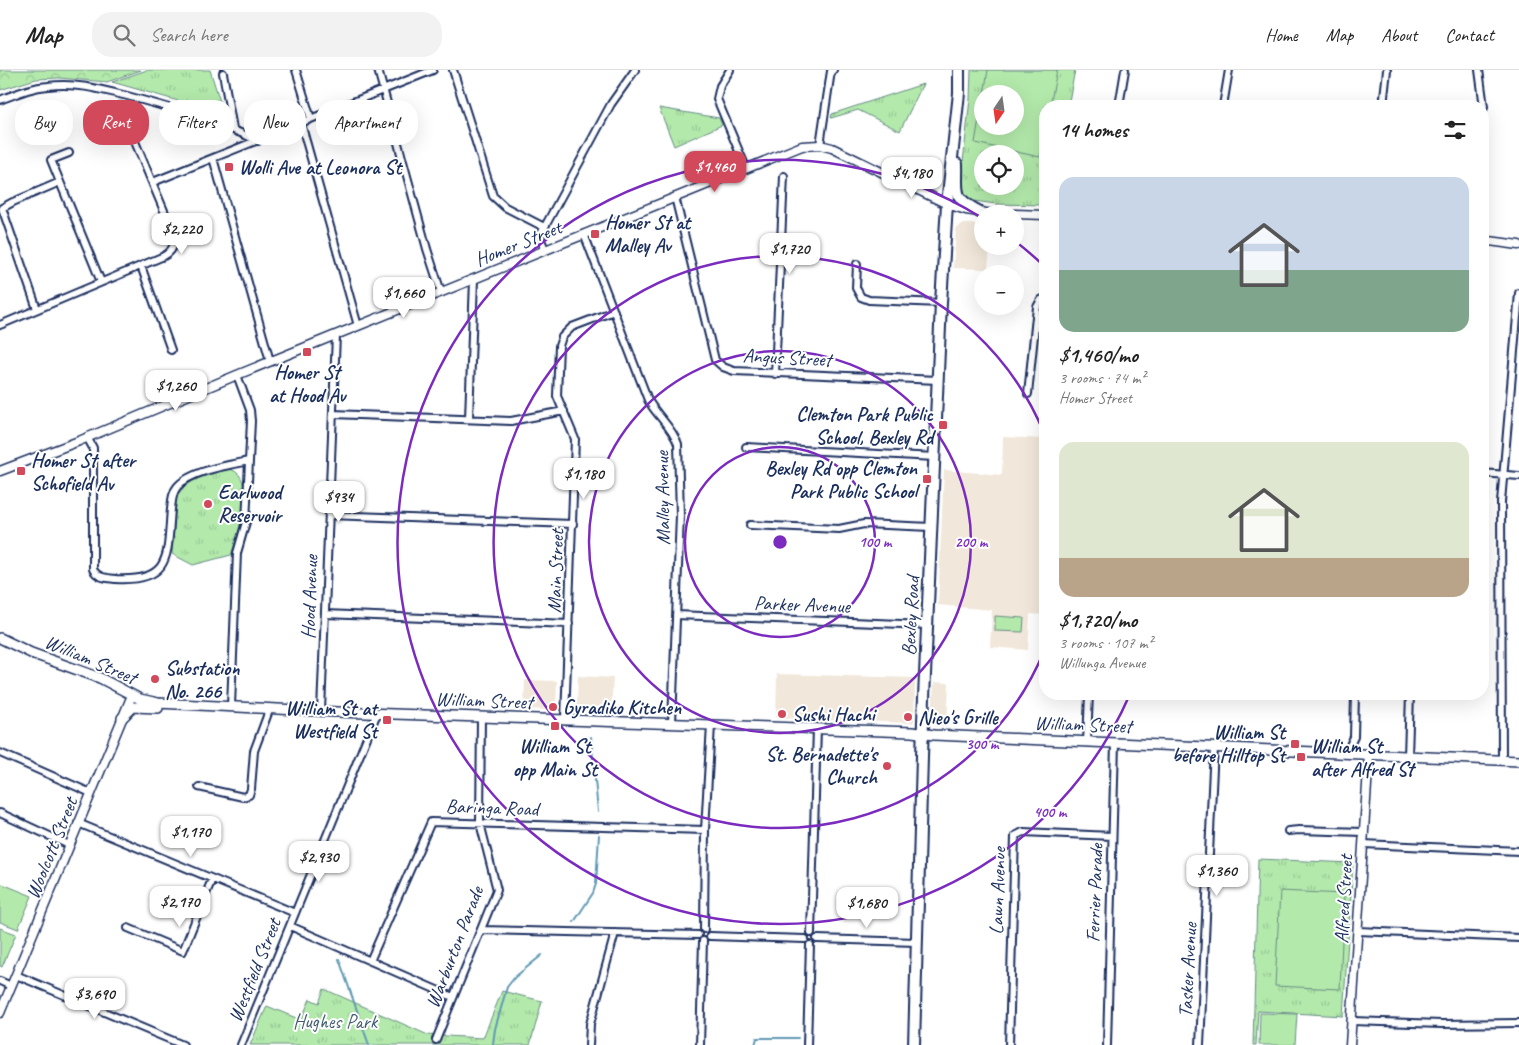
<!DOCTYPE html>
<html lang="en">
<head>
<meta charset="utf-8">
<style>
  body { margin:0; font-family:Caveat,sans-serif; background:#f2f2f2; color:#222; height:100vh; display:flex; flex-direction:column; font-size:19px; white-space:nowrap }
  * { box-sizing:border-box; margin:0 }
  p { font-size:16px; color:#767676 }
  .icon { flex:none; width:28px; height:28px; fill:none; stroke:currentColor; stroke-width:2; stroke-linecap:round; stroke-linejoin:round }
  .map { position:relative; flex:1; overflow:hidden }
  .panel { position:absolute; left:1039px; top:30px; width:450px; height:600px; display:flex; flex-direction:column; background:#fff; border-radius:20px; box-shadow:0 5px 20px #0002 }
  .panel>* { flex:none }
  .hud { position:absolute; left:15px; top:30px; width:475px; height:45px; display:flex; gap:10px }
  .needle { width:32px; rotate:193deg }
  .controls { position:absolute; left:974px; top:15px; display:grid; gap:10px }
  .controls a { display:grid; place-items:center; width:50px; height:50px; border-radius:50%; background:#fff; box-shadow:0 5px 20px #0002; font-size:25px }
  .price { position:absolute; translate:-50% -42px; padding:0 11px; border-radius:10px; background:#fff; color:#222; font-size:16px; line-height:32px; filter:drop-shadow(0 1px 2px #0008) }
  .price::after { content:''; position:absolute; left:50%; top:30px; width:15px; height:11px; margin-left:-8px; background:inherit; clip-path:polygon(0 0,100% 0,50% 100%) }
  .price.selected { background:#d1495b; color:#fff }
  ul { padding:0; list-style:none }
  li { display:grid; align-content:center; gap:10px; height:265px; padding:0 20px }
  li span { display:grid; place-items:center; height:155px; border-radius:15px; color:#555 }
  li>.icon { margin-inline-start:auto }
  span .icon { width:90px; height:90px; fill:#fffc; stroke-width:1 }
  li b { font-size:21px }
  h2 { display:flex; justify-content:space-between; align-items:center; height:60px; padding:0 20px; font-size:21px }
  .chip { padding:0 18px; border-radius:20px; background:#fff; box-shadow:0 5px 20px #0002; font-size:18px; line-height:45px }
  .chip.selected { background:#d1495b; color:#fff }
  header { display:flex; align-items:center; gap:30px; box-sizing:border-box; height:70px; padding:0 25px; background:#fff; border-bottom:1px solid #e0e0e0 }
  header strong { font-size:24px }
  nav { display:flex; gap:28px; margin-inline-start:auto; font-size:18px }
  .search { width:350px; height:45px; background:#f2f2f2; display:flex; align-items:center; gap:12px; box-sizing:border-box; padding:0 18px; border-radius:20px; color:#767676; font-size:19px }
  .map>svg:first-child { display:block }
</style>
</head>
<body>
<header>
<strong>Map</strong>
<div class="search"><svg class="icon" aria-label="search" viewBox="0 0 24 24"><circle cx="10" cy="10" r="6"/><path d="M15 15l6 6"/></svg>Search here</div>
<nav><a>Home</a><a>Map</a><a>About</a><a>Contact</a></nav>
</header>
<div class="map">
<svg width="1519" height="975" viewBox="0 0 1519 975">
  <defs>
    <pattern id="grass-tufts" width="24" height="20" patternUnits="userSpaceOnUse" patternTransform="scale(1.25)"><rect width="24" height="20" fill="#b3e9ab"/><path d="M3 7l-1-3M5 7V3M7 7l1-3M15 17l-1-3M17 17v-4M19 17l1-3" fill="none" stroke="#99c896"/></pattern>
    <pattern id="forest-crowns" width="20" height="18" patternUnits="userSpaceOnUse" patternTransform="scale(1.25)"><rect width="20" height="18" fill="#b3e9ab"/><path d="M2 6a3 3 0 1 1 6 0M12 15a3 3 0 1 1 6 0" fill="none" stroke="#99c896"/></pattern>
  </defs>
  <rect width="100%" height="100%" fill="#fff"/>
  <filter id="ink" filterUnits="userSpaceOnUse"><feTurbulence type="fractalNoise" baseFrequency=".02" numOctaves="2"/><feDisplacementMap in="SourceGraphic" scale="10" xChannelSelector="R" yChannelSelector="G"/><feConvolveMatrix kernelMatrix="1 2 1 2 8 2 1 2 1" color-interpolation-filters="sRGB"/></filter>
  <g filter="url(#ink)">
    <path fill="#f1e7da" d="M961,154H982V176H990L988,199L953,198L956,159Z
      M1003,367L1045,369V545L1030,544L1028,580L990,577L992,540L938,535L944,400L1002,405Z
      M777,604L915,608L914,651L912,653L776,648Z
      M578,606L613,608L611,644L577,641L575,639L576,633H577Z
      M525,610L557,611L556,638L554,640L524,639Z
      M934,612L949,613L947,656H936L932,651Z"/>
    <path fill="url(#grass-tufts)" stroke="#678c84" fill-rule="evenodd" d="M147,0H210L224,44L112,12Z
      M971,0H1075L1068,36H1045V135L996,134L967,130L961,110L970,29ZM982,24H1015V56H982ZM982,84H1015V116H982Z
      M923,14L900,61L858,40L831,48L832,44Z
      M659,38L719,48L722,55L674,76Z
      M224,399C261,397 237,467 231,485L193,495L172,484L176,429C182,411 208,405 224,399Z
      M1258,789L1353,793L1343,946L1258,941L1256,975H1253Z
      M324,919L428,965L483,968L502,921L542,931L530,975H250L267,936L301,950L310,929L319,933Z"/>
    <path fill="url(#forest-crowns)" stroke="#678c84" d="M0,0H141L107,12L59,8L36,9L0,20Z"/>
    <path fill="#b3e9ab" stroke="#678c84" d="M988,0H1057L1050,36H1045V62L1040,87L975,73L982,31V56H1015V24H984Z
      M995,546L1024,548L1023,562L995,561Z
      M0,813L32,826L18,859L0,852Z
      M1280,821L1344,824L1340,919L1275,916Z
      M0,858L16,864L2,897L0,896Z
      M1260,943L1297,944L1295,975H1259Z"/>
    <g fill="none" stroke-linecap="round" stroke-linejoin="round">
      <path stroke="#6199b3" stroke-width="2" d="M591,667L598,742
        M574,852L593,823L596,814L599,765
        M339,889L369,975
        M493,974L495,959L507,917L515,907L542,885
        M755,975L757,968H798"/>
      <g stroke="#1b2f5e" stroke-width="10">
        <path id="minor" d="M296,0L311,49
          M378,0L427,179L441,222
          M453,0L493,126L505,137L544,157
          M730,0L720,16L717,29L746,98
          M1479,0L1484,37L1482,43
          M223,3L233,59
          M0,30C16,24 31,17 48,16C77,12 103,20 131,27C175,39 217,51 258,71
          M1119,36L1125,0
          M1223,36L1229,0
          M1383,36L1387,0
          M301,53L358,256
          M820,75L831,1L833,0
          M213,88L270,291
          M60,112L51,90L69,83
          M153,112L433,0
          M675,127L715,290L723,297L734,301L938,310
          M584,164L648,330C657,346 672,357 678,374L680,445L672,653
          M545,179L541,170L542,162L611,34L635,0
          M857,194L856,218L861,227L869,230L941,233
          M141,196L171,280
          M37,239L2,138L13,132L60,112L101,212
          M0,255L164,186C178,178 174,168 170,155L120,36
          M775,304L784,106
          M1028,324L1037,237L1041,230L1045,228
          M333,344L511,351L564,341
          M469,348L474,209
          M87,367L93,378V499C97,508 107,508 116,509C173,512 167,484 171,439C172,431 172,423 177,417C190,401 229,395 249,391
          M746,377L935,387
          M1482,403L1519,406
          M329,445L573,454
          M750,455L839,459L864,454L931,457
          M325,544L569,554
          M676,545L927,555
          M231,636L237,483L246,452L251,351L250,340L237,305
          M321,641L336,265
          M565,650L575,369L557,326L559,276L562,267L572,257L614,241
          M1087,672L1089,624
          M0,683L91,723
          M1346,683L1354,667L1355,624
          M1408,686L1410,624
          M1502,690L1501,432L1519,223
          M199,717L243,727L249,725L251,719L254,681L270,638
          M0,743L69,775
          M78,753L295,843
          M1288,761L1299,760L1363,762
          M1363,774L1519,781
          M290,856L453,927
          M128,858L183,881L212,809
          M704,859L705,760L711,655
          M481,860L698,865
          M1358,861L1519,868
          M811,863L817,658
          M710,866L805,869
          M817,869L917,872
          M370,891L431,752L705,760
          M16,905L183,975
          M0,911L11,916
          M1352,951L1442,954L1519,953
          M436,970L497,820L480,753L481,647
          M241,975L377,643
          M589,975L590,954L615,863
          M700,975L703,871
          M807,975L810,875
          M1009,975L1015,766L1023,762L1112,766
          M1107,975L1115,673
          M1200,975L1214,677"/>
      </g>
      <g stroke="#1b2f5e" stroke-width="11">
        <path id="tertiary" d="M1015,144L1045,145
          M1482,170L1519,175
          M0,401L79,371L237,305L802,76L820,75L832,78L947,134L966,140L993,144
          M0,943L132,625
          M1350,975L1369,684"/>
      </g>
      <g stroke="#1b2f5e" stroke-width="12">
        <path id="secondary" d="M0,568L31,583L100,608L140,629L158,633L337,642L912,662L934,665L1519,691
          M122,648L133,637L158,638"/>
      </g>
      <g stroke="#1b2f5e" stroke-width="14">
        <path id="primary" d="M957,94C958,123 951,127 980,142
          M914,975L923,651L941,233L947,134L959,23V0"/>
      </g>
      <use href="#minor" stroke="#fff" stroke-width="6"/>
      <use href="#tertiary" stroke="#fff" stroke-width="8"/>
      <use href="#secondary" stroke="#fff" stroke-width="9"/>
      <use href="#primary" stroke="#fff" stroke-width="10"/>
    </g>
  </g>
  <g fill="none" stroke="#7b2cbf" stroke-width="2.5">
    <circle cx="780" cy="472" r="95"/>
    <circle cx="780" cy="472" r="191"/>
    <path d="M1044 581A286 286 0 1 1 1044 363"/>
    <path d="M1130 624A382 382 0 1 1 982 148M1015 171A382 382 0 0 1 1043 195"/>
  </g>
  <g fill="#d1495b" stroke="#fff" stroke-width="2">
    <rect x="224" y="92" width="10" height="10" rx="2.5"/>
    <rect x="590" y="159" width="10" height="10" rx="2.5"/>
    <rect x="302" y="277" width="10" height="10" rx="2.5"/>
    <rect x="938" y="350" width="10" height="10" rx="2.5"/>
    <rect x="16" y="396" width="10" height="10" rx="2.5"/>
    <rect x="922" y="404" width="10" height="10" rx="2.5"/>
    <circle cx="208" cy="434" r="5"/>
    <circle cx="155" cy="609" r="5"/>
    <circle cx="553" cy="637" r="5"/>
    <circle cx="782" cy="644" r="5"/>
    <circle cx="908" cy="647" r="5"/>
    <rect x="382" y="645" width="10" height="10" rx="2.5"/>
    <rect x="550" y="651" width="10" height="10" rx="2.5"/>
    <rect x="1290" y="669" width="10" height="10" rx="2.5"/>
    <rect x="1296" y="682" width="10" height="10" rx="2.5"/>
    <circle cx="887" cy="696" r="5"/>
  </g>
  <g text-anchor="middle" stroke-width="4" stroke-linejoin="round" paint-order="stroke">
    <g font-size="20" font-weight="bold" fill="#1b2f5e" stroke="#fff" text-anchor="start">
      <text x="239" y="104">Wolli Ave at Leonora St</text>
      <text x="605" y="159">Homer St at<tspan x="605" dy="23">Malley Av</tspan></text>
      <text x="307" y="309" text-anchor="middle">Homer St<tspan x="307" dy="23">at Hood Av</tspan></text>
      <text x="933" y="351" text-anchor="end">Clemton Park Public<tspan x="933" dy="23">School, Bexley Rd</tspan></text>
      <text x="31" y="397">Homer St after<tspan x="31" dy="23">Schofield Av</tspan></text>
      <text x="917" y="405" text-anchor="end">Bexley Rd opp Clemton<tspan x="917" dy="23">Park Public School</tspan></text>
      <text x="218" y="429">Earlwood<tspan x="218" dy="23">Reservoir</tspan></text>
      <text x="165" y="605">Substation<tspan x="165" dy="23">No. 266</tspan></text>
      <text x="563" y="644">Gyradiko Kitchen</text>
      <text x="377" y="645" text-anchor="end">William St at<tspan x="377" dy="23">Westfield St</tspan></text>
      <text x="792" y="651">Sushi Hachi</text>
      <text x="918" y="654">Nieo's Grille</text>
      <text x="1285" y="669" text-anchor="end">William St<tspan x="1285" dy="23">before Hilltop St</tspan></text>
      <text x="555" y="683" text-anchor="middle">William St<tspan x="555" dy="23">opp Main St</tspan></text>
      <text x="1311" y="683">William St<tspan x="1311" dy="23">after Alfred St</tspan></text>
      <text x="877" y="691" text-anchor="end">St. Bernadette's<tspan x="877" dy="23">Church</tspan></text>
    </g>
    <g font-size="20" fill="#1b2f5e" stroke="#fff">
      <text transform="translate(518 173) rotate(-22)" y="7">Homer Street</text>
      <text transform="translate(787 287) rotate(3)" y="7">Angus Street</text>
      <text transform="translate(662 428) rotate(-91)" y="7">Malley Avenue</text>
      <text transform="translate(555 501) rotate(-88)" y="7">Main Street</text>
      <text transform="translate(309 527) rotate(-88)" y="7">Hood Avenue</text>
      <text transform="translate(802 534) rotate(2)" y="7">Parker Avenue</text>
      <text transform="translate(910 546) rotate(-87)" y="7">Bexley Road</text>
      <text transform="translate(91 589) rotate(23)" y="7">William Street</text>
      <text transform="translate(484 630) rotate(2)" y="7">William Street</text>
      <text transform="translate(1083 654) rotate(2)" y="7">William Street</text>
      <text transform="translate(492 737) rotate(2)" y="7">Baringa Road</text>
      <text transform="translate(51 778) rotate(-68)" y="7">Woolcott Street</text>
      <text transform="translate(997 821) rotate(-88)" y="7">Lawn Avenue</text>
      <text transform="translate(1094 823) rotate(-88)" y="7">Ferrier Parade</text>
      <text transform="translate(1343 829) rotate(-87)" y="7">Alfred Street</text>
      <text transform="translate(454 877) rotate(-69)" y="7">Warburton Parade</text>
      <text transform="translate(254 900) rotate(-68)" y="7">Westfield Street</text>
      <text transform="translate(1187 900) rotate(-87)" y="7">Tasker Avenue</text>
    </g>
    <g font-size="20" fill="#415e71" stroke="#fff">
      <text x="335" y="958">Hughes Park</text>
    </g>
  </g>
  <circle cx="780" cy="472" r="8" fill="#7b2cbf" stroke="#fff" stroke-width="2.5"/>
  <g font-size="15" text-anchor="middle" font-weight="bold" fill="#7b2cbf" stroke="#fff" stroke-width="4" stroke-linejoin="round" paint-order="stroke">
    <text x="875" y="477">100 m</text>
    <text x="971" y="477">200 m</text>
    <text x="982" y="679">300 m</text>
    <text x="1050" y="747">400 m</text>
  </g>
</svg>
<div class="controls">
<a><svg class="needle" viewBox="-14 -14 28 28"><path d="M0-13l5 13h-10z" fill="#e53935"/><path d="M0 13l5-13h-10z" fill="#767676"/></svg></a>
<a><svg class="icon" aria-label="locate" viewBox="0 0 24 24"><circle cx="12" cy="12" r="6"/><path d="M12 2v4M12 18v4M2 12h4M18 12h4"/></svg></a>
<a>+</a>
<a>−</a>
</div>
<b class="price selected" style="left:715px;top:123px">$1,460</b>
<b class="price" style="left:912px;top:129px">$4,180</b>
<b class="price" style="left:182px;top:185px">$2,220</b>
<b class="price" style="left:790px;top:205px">$1,720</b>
<b class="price" style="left:404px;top:249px">$1,660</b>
<b class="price" style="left:176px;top:342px">$1,260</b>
<b class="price" style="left:584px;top:430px">$1,180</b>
<b class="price" style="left:339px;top:453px">$934</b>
<b class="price" style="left:191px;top:788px">$1,170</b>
<b class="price" style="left:319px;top:813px">$2,930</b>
<b class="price" style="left:1217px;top:827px">$1,360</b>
<b class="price" style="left:180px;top:858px">$2,170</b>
<b class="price" style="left:867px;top:859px">$1,680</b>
<b class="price" style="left:95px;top:950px">$3,690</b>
<div class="hud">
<a class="chip">Buy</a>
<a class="chip selected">Rent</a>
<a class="chip">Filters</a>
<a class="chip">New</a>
<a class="chip">Apartment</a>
</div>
<section class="panel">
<h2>14 homes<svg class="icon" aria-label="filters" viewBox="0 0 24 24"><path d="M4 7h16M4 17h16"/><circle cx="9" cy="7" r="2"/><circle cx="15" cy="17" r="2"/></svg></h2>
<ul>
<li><span style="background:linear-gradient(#c9d6e8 60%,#7fa58c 0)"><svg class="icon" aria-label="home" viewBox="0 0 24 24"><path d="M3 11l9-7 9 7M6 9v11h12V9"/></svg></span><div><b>$1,460/mo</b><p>3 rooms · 74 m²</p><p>Homer Street</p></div></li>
<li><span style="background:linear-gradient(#dfe7d0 75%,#b9a48a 0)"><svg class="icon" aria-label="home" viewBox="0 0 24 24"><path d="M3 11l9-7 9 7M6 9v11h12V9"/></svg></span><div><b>$1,720/mo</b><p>3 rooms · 107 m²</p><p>Willunga Avenue</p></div></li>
</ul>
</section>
</div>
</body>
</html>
